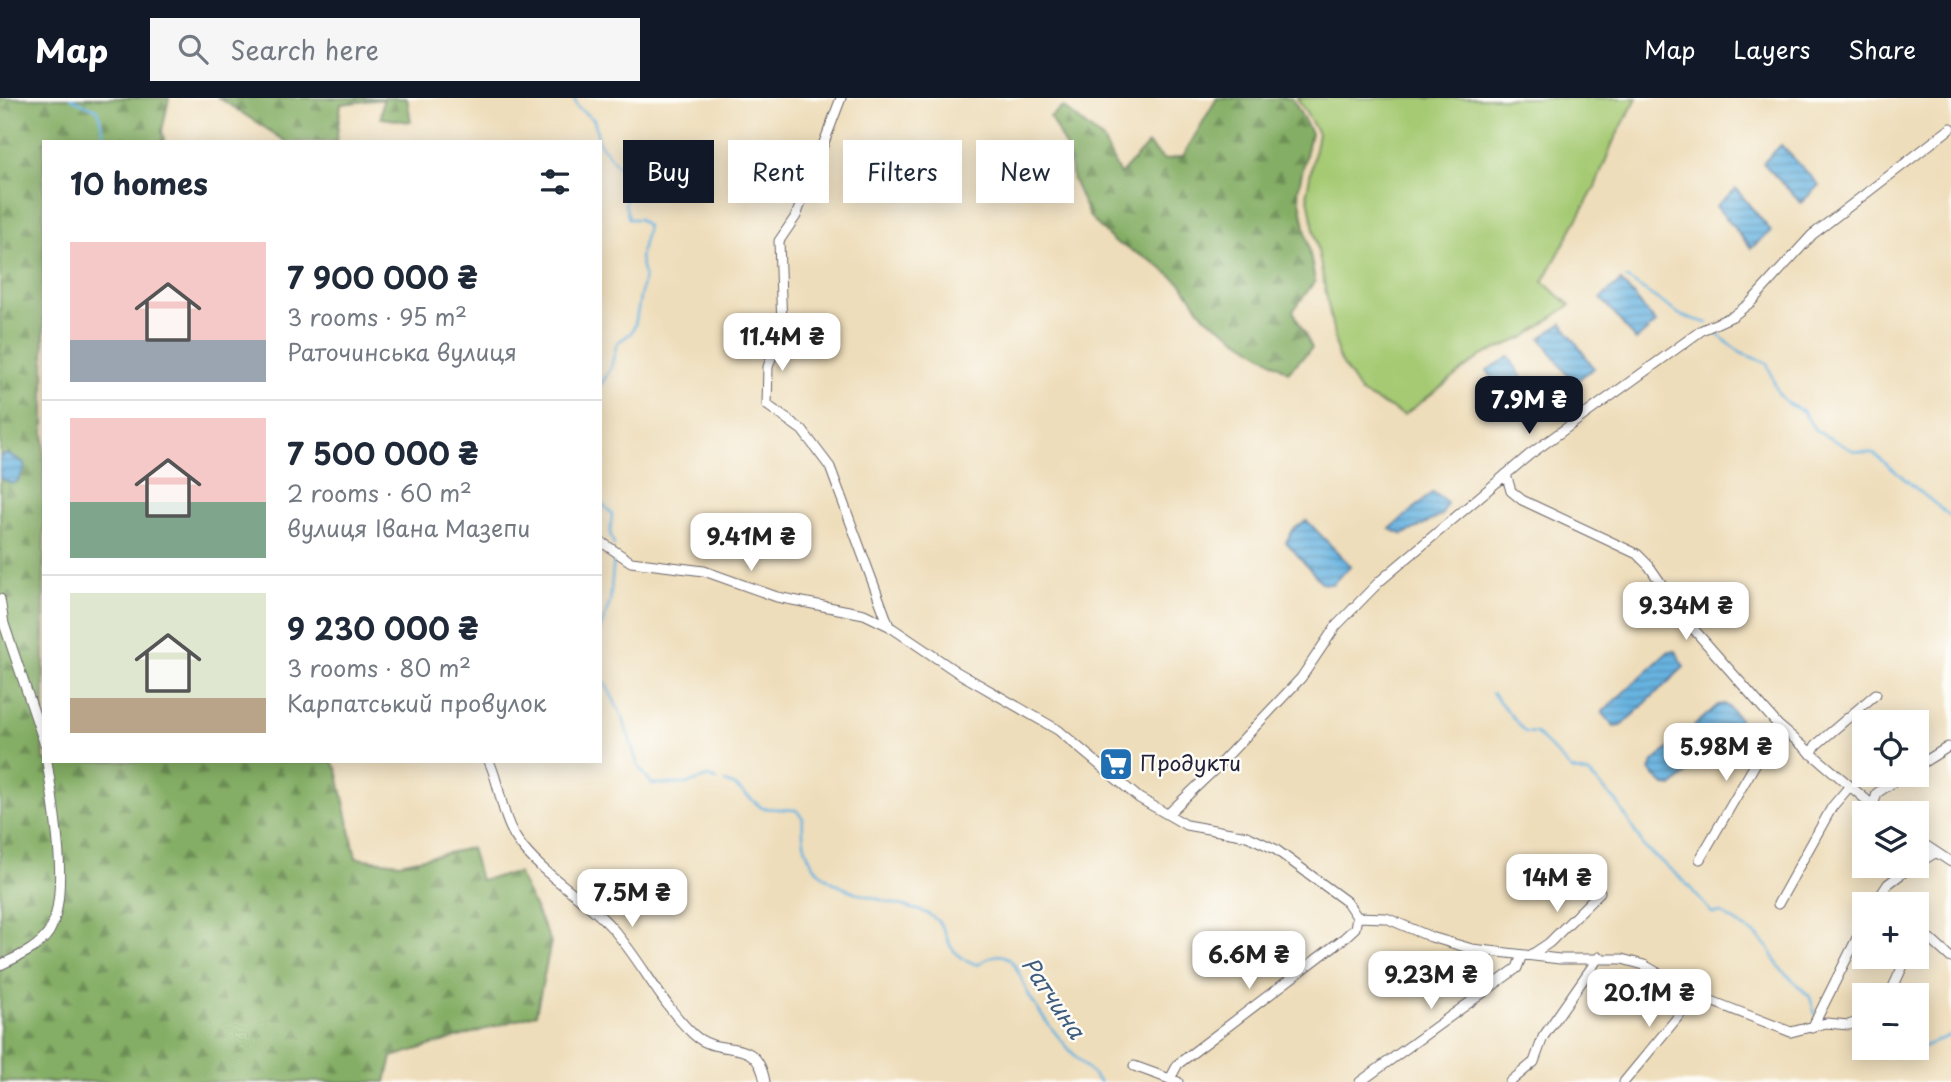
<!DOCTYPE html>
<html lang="en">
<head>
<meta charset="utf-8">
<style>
  body { margin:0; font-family:"Playpen Sans",sans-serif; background:#f6f6f7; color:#1f2937; height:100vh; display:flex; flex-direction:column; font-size:26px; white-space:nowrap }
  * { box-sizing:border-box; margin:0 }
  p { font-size:23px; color:#747a83 }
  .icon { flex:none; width:38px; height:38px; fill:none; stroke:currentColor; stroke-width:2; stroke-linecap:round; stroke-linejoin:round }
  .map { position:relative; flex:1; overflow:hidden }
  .sheet { position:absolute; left:42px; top:42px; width:560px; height:623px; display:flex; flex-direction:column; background:#fff; border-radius:0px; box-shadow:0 4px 18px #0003 }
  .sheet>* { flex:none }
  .guide { position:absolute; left:623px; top:42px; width:665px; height:63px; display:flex; gap:14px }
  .controls { position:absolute; left:1852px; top:612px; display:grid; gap:14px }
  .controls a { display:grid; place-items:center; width:77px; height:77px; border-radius:0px; background:#fff; box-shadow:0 4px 18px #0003; font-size:35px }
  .price { position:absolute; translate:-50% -60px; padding:0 16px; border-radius:14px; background:#fff; color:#222; font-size:23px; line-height:46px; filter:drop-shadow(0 2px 4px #0008) }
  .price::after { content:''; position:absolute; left:50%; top:42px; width:21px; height:16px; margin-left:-10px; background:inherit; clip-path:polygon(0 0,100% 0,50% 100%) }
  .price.selected { background:#111827; color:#fff }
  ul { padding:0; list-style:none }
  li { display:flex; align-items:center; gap:21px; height:175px; padding:0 28px }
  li+li { border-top:2px solid #e0e1e3 }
  li span { display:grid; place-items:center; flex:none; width:196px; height:140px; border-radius:0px; color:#555 }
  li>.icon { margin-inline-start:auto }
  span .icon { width:84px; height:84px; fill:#fffc; stroke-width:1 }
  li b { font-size:30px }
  h2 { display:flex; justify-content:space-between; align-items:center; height:84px; padding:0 28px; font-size:30px }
  .tag { padding:0 24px; border-radius:0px; background:#fff; box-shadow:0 4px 18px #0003; font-size:24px; line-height:63px }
  .tag.selected { background:#111827; color:#fff }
  header { display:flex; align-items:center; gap:42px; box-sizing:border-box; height:98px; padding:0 35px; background:#111827; color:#fff }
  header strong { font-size:33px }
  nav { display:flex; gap:38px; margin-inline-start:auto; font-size:24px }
  .search { width:490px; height:63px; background:#f6f6f7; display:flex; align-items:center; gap:18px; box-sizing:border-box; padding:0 24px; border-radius:0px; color:#747a83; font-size:26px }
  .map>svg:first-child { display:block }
</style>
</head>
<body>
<header>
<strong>Map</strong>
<div class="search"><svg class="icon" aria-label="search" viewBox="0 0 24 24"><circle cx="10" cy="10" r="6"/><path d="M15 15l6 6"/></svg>Search here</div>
<nav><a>Map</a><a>Layers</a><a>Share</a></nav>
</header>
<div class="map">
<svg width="1951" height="984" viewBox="0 0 1951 984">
  <defs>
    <pattern id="forest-firs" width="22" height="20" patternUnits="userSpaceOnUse" patternTransform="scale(1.75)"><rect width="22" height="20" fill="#84ae65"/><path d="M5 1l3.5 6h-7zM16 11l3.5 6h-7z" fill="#6c8d54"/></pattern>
    <pattern id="water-rules" width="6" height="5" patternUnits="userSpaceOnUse" patternTransform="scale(1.75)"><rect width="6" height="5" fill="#67b3e0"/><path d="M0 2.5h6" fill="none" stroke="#5491b7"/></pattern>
  </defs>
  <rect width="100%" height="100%" fill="#fdfcf7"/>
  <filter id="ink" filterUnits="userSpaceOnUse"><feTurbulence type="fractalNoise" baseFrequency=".0143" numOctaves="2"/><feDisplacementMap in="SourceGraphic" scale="14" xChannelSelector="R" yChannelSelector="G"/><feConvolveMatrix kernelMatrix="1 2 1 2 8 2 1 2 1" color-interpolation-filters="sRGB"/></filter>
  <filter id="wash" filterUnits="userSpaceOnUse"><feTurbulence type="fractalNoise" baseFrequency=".00686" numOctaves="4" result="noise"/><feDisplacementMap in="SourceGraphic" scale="28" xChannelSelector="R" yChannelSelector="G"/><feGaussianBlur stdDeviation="1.57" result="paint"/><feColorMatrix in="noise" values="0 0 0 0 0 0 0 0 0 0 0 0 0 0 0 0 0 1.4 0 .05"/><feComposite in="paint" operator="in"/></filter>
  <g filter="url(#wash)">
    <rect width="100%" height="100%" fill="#eeddba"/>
    <path fill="url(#forest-firs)" stroke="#536850" stroke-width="2" d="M0,0H169L162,33L165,44H44V663H331L337,671L356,760L400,765L471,750L480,782L518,775L551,844L536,916L392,959L386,984H0Z
      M219,0H407L411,24L381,20L383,1L341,6L336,44H287Z
      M1217,0H1292L1311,35L1298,92L1315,183L1293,213L1312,250L1288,274L1204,218L1182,186L1152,163L1113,143L1089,118L1073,82L1065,48L1050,19L1063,9L1103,42L1120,77L1148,46L1164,62L1183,58Z"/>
    <path fill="#a6ca73" stroke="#647657" stroke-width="2" d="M1297,0H1637L1614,42L1595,89L1543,184L1570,207L1525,239L1481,258L1404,317L1361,295L1338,259L1307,94L1318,35Z"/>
    <path fill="url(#water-rules)" stroke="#446a8e" stroke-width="2" d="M1781,47L1819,87L1801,105L1763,65Z
      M1736,91L1771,133L1751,150L1716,108Z
      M1621,183L1656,225L1636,242L1601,200Z
      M1562,225L1594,270L1573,285L1541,240Z
      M1509,259L1538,305L1516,319L1487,272Z
      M7,356L23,364L25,370L18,383L12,386L0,380V359Z
      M1433,394L1447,405L1442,417L1403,437L1390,431Z
      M1306,422L1351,468L1332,486L1322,485L1286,444L1293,432Z
      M1669,553H1676L1684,569L1621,628L1614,629L1602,614Z
      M1725,606L1739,620V628L1672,689L1665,688L1650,673L1653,664L1718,607Z"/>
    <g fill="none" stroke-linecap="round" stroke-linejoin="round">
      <path stroke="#67b3e0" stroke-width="2.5" d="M71,0L98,12L104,38L115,44
        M574,0L577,9L594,22L599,44
        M600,46L630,84L625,106L629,121H639L647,128L640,160L644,178L635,227L631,235L617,245L611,270L600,288
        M1626,180L1682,218L1708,225
        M1717,236L1741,255L1767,265L1778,295L1788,306L1803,313L1815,332L1854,353L1873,355L1951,419
        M600,404L612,416L610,435L614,447
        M600,532L610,504L614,458
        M600,575L623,620L638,668L652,686H687L708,679L717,682
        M1492,595L1525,634L1536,635L1572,672L1589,676L1617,704L1644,749L1684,783L1712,815H1721L1756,837L1769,850L1780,870L1810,899L1815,916
        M725,684L735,688L762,710L796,712L803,720C798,787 851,793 903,808C911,811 921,812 928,816C956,831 935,852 978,867C987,860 1000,851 1011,863C1020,872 1024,890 1031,901C1050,932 1075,959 1100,984
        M1916,946L1920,950L1951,937"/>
    </g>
  </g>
  <g filter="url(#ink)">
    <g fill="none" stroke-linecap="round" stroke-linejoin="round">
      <g stroke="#696367" stroke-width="11">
        <path id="minor" d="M841,0L796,118L779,143L782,229L768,269L767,307L802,332L830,369L889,528
          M1506,376L1511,393L1522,402L1637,456L1649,468L1690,527L1778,627L1883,716
          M600,443L631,464L704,473L777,499L864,516L889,528L957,574L1058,632L1139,700L1186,727L1247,738L1275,751L1347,804L1357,819L1386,820L1431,839L1472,851L1560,861H1622L1644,867L1696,897L1791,934L1826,925L1849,927L1864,921
          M0,501L4,526L44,644
          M1811,656L1816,647L1876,596
          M489,663C501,689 501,719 518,743C542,778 584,798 612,830C641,862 661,906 693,936C721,962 756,934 765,984
          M1916,669L1948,649
          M1873,708L1877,695L1904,677
          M1168,716L1214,672L1301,580L1336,528L1380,483L1529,357L1702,232L1733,218L1751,204L1812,137L1951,30
          M1916,741L1951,764
          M1700,761L1778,627
          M1916,766L1935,755
          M1778,806L1832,709L1849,689
          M1874,807L1888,786L1912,768
          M1916,842L1922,838L1929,840L1951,860
          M1531,857L1549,845L1600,794
          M0,867C17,859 38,851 49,834C71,795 53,707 47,663
          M1889,898L1907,859
          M1812,930L1864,826
          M1134,968L1178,984
          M1170,981L1178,966L1343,841L1355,830L1357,819
          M1360,984L1517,870L1522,857
          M1510,984L1534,964L1543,939L1599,859
          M1624,984L1696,897"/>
      </g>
      <use href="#minor" stroke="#fff" stroke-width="9"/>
    </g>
  </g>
  <defs>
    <g id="supermarket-square" transform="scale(1.75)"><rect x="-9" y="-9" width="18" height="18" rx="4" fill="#1f6fb2" stroke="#fdfcf7"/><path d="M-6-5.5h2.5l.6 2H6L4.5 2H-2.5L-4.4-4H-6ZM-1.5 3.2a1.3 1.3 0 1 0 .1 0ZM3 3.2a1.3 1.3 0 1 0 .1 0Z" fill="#fff"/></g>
  </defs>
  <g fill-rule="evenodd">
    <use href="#supermarket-square" x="1116" y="666"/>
  </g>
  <g text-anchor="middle" stroke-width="5" stroke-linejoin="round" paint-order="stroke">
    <g font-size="21" fill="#22223b" stroke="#fdfcf7" text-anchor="start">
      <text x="1140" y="673">Продукти</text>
    </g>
    <g font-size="23" font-style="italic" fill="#3e5c7d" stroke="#fdfcf7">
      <text transform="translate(1053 900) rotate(56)" y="8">Ратчина</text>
    </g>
  </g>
</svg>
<div class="controls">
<a><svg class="icon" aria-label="locate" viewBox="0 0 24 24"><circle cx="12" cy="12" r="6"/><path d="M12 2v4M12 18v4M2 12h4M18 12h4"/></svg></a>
<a><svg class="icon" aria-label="layers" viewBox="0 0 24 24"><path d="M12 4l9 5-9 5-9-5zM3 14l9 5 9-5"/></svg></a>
<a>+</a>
<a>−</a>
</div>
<b class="price" style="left:782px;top:275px">11.4M ₴</b>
<b class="price selected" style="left:1529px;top:338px">7.9M ₴</b>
<b class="price" style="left:751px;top:475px">9.41M ₴</b>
<b class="price" style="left:1686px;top:544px">9.34M ₴</b>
<b class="price" style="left:1726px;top:685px">5.98M ₴</b>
<b class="price" style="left:1557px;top:816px">14M ₴</b>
<b class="price" style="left:632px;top:831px">7.5M ₴</b>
<b class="price" style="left:1249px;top:893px">6.6M ₴</b>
<b class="price" style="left:1431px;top:913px">9.23M ₴</b>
<b class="price" style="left:1649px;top:931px">20.1M ₴</b>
<div class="guide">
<a class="tag selected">Buy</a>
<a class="tag">Rent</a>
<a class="tag">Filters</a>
<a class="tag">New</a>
</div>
<section class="sheet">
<h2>10 homes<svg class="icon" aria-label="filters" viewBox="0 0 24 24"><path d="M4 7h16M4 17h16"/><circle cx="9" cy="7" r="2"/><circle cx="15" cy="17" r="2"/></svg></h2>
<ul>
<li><span style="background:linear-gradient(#f6c9c9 70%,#9aa5b1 0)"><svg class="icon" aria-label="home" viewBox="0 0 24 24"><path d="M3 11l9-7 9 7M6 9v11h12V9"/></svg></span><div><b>7 900 000 ₴</b><p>3 rooms · 95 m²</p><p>Раточинська вулиця</p></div></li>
<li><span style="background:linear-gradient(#f6c9c9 60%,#7fa58c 0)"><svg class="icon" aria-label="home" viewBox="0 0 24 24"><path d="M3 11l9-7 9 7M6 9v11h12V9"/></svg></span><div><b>7 500 000 ₴</b><p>2 rooms · 60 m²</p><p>вулиця Івана Мазепи</p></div></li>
<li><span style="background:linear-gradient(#dfe7d0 75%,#b9a48a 0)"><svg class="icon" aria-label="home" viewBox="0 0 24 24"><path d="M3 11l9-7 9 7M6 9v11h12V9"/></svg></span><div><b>9 230 000 ₴</b><p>3 rooms · 80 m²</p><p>Карпатський провулок</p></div></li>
</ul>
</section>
</div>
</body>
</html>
